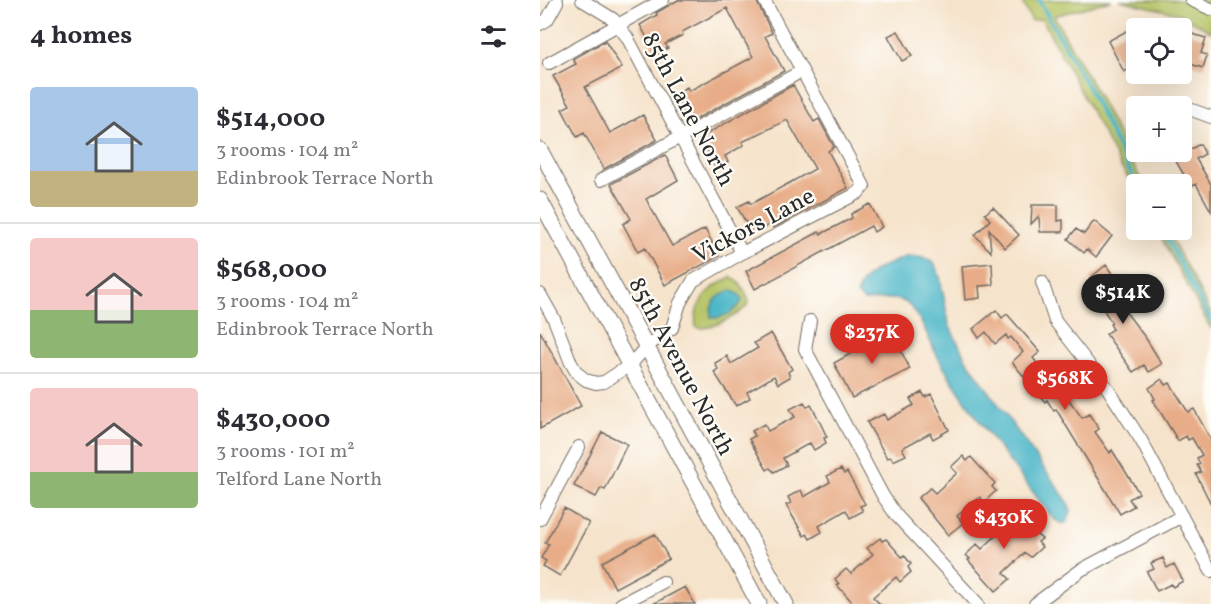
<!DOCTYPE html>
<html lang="en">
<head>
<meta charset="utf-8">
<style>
  body { margin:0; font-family:Vollkorn,serif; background:#f7f7f7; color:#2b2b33; height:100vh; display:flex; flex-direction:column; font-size:22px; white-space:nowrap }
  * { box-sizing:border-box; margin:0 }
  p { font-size:20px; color:#7c7c81 }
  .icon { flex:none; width:33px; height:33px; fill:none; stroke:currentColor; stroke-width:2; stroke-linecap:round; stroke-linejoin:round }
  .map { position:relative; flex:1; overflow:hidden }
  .side { display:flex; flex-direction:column; background:#fff; width:540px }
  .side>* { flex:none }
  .fabs { position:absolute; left:586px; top:18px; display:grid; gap:12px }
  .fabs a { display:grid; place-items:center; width:66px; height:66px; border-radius:6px; background:#fff; box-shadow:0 6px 24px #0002; font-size:30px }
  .price { position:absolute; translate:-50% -51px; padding:0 14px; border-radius:21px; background:#d93025; color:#fff; font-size:20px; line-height:39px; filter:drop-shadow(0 2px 3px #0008) }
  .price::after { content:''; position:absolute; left:50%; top:36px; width:18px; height:14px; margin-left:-9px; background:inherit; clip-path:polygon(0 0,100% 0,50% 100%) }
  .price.current { background:#222; color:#fff }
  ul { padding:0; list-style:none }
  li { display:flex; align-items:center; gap:18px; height:150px; padding:0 30px }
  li+li { border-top:2px solid #e1e1e2 }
  li span { display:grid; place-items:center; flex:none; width:168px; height:120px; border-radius:6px; color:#555 }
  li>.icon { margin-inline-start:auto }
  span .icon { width:72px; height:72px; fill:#fffc; stroke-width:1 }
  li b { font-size:26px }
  h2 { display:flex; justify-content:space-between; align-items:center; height:72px; padding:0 30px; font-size:26px }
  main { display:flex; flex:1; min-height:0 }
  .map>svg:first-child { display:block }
</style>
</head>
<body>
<main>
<section class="side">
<h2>4 homes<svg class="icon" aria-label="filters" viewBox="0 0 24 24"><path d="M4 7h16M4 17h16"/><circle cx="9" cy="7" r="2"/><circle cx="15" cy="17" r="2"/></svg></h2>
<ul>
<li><span style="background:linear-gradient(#a9c7e8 70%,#c2b280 0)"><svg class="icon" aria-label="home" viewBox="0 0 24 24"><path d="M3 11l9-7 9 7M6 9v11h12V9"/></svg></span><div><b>$514,000</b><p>3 rooms · 104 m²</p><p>Edinbrook Terrace North</p></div></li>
<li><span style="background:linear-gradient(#f6c9c9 60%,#8fb573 0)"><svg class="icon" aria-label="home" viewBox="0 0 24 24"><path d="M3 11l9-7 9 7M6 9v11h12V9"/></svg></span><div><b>$568,000</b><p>3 rooms · 104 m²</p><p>Edinbrook Terrace North</p></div></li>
<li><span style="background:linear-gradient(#f6c9c9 70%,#8fb573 0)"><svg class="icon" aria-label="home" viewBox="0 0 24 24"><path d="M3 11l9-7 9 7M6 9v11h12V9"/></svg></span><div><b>$430,000</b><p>3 rooms · 101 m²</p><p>Telford Lane North</p></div></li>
</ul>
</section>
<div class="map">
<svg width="671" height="604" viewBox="0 0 671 604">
  <rect width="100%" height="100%" fill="#fdfcf7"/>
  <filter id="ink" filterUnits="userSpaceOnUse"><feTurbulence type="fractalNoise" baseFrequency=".0167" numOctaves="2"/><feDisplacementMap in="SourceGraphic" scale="12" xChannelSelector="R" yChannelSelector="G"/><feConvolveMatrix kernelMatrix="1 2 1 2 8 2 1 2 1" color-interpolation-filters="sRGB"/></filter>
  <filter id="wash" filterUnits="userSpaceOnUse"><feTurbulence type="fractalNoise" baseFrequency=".008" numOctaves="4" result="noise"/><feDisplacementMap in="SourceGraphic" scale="24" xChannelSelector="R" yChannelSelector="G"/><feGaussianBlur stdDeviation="1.35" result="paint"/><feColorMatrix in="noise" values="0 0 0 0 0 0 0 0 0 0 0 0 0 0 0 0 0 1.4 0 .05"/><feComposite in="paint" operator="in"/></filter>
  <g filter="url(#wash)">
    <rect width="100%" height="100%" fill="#f6e3cb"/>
    <path fill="#b7c568" stroke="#71784a" stroke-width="1.5" d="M481,0H572L514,16L559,97L603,184H597V192L580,165L502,19L492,21Z
      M579,0H671V32L640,14Z
      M617,230H627L671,313V329Z
      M191,277C200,281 207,293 209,303C202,314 168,332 156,327C152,303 171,286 191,277Z"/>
    <path fill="#4ab5c7" stroke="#3a7079" stroke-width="1.5" d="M368,256L384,258L394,263L400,277L409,325L426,359L528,502L531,512L527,522L522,524L514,519C474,468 434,418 400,361C391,346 380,311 365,302C354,296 336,301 324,301L317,294C322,271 348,265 368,256Z
      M191,290L200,295L202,301C197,311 182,319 171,318C169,301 178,296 191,290Z"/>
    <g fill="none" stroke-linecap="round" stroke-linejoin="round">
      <path stroke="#4ab5c7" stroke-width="4" d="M499,0L549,89L597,185
        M622,230L671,321"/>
    </g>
    <g id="blocks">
      <path fill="#e8ad88" d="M138,0H216L232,33L225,36L244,71L149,123L134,94L147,87L149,91L213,57L187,8L142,32L143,35L125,44L128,48L116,54L100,25L117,15L116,13Z
        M594,27L597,33V65L584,72L568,41Z
        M358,31L372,56L362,61L348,36Z
        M642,31L666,38L661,53L667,55L663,68L644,62L646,56L642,54Z
        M65,41L82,68L45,87L70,133L103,115L117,140L64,169L44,133L37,137L31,126L22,109L30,105L13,76L36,64L33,59Z
        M253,85L274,122L279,119L294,147L288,151L308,188L233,228L231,224L212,233L197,207L209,201L211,204L275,169L247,120L202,142L204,145L185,156L188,162L176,169L161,137Z
        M660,144L665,154L656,159L671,184V211L656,184L651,187L634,158Z
        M125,155L138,180L106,199L132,246L165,229L179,256L125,285L105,248L98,252L91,239L83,224L91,219L71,184Z
        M330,204L342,227L334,232L331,226L215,289L206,271L279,232L281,234L312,218L311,214Z
        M492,205H518V221L523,220V232H500L499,216L491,224Z
        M453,207L479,235L465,248L449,229L451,252L435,235L450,220L445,214Z
        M554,221L572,236L556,257L547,249L544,253L528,239L536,229L544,234Z
        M452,263L453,285L439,286L440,298L425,300L422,266Z
        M566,265L582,288L573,295L607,340L622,364L609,372L604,365L593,372L566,334L573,329L570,324L572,323L553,293L559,289L550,278Z
        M456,310L462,318L467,314L500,352L493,358L506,374L513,367L525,383L520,387L542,418L549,414L559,429L555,432L570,453L572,450L599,493L589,499L594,506L580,514L516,409L514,411L507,400L505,402L472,362L483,352L471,337L468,339L466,335L455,344L446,332L439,338L433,329Z
        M0,331L41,406L0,429Z
        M351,331L370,369L312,398L294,363Z
        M231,333L252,369L248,372L250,377L238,384L234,376L207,392L210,398L196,406L174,372L178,369L175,363L187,356L191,364L218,348L214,343Z
        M622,379L626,385L630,383L648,412L654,409L671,440V504L656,474L661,472L657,465L660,464L657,458L662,455L652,438L648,440L646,436L638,441L613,400L615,399L609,388Z
        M382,392L385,397L391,394L409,430L393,439L390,433L362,448L366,455L353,461L351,457L347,458L327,422L344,414L347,420L374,405L370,399Z
        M264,402L267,407L271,405L276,414L287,437L284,438L286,443L274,450L270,443L243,458L247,465L234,472L230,468L227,470L209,439L215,436L212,431L224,424L228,431L255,417L250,409Z
        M62,432L87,444L65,490L61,488L56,497L34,486Z
        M423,456L427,461L431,457L447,475L455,483L452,487L456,491L444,502L440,497L417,516L423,523L408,535L378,498L390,488L395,493L417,473L411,467Z
        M301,469L304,474L307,472L325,504L320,506L323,511L310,518L306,510L279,526L282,532L270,539L267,534L264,536L246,505L251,503L248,497L261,490L264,497L290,482L287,476Z
        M24,508L49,523L20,576L3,566L6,561L1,558L9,544L5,543Z
        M470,512L474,517L477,513L493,532L502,539L498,542L502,547L491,557L485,553L464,573L470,579L456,591L428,560L430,559L426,555L437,544L442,549L463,529L458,523Z
        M115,534L129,559L75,588L62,562Z
        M340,538L342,541L346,539L362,557L364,555L371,564L368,567L371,572L360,582L356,577L333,597L340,604H314L297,585L299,584L295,579L306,569L311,574L333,554L327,548Z
        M623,558L627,568L634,564L643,581L633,587L631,584L617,591L607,572L614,569L611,563Z
        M145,587L155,604H113Z"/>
    </g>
  </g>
  <g filter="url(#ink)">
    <use href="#blocks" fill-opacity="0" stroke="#726b63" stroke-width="1.5"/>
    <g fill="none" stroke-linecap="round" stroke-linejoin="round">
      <g stroke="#726b63" stroke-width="14">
        <path id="minor" d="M42,0L73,19L87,37L202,253
          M651,0L671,9
          M0,24L7,20L17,2
          M9,63L123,0
          M642,109L652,110L671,117
          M61,180L262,71
          M502,282L515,321L568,389L601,440L671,571
          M0,294L14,319L31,363L37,373L46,380L56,383L64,382L90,365L106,347L132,328L140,303L153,281L202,253L318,193L324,186L224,0
          M270,321L265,349L343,496L356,515L438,604
          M0,519L39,447
          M81,604L123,582
          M495,604L541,570L642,516"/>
      </g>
      <g stroke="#726b63" stroke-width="17">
        <path id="major" d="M0,150L246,604
          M0,200L219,604"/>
      </g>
      <use href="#minor" stroke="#fff" stroke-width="12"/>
      <use href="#major" stroke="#fff" stroke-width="15"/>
    </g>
  </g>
  <g text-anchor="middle" stroke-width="4.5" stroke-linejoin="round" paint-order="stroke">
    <g font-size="24" fill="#2b2b2b" stroke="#fdfcf7">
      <text transform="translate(149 109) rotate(62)" y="8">85th Lane North</text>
      <text transform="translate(213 225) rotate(-28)" y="8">Vickors Lane</text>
      <text transform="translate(142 366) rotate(62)" y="8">85th Avenue North</text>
    </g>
  </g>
</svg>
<div class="fabs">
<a><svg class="icon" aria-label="locate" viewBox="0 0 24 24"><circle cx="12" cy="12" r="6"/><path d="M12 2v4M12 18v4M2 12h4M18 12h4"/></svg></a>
<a>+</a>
<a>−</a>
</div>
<b class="price current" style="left:583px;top:325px">$514K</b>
<b class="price" style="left:332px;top:365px">$237K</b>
<b class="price" style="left:525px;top:411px">$568K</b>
<b class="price" style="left:464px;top:550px">$430K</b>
</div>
</main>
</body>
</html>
